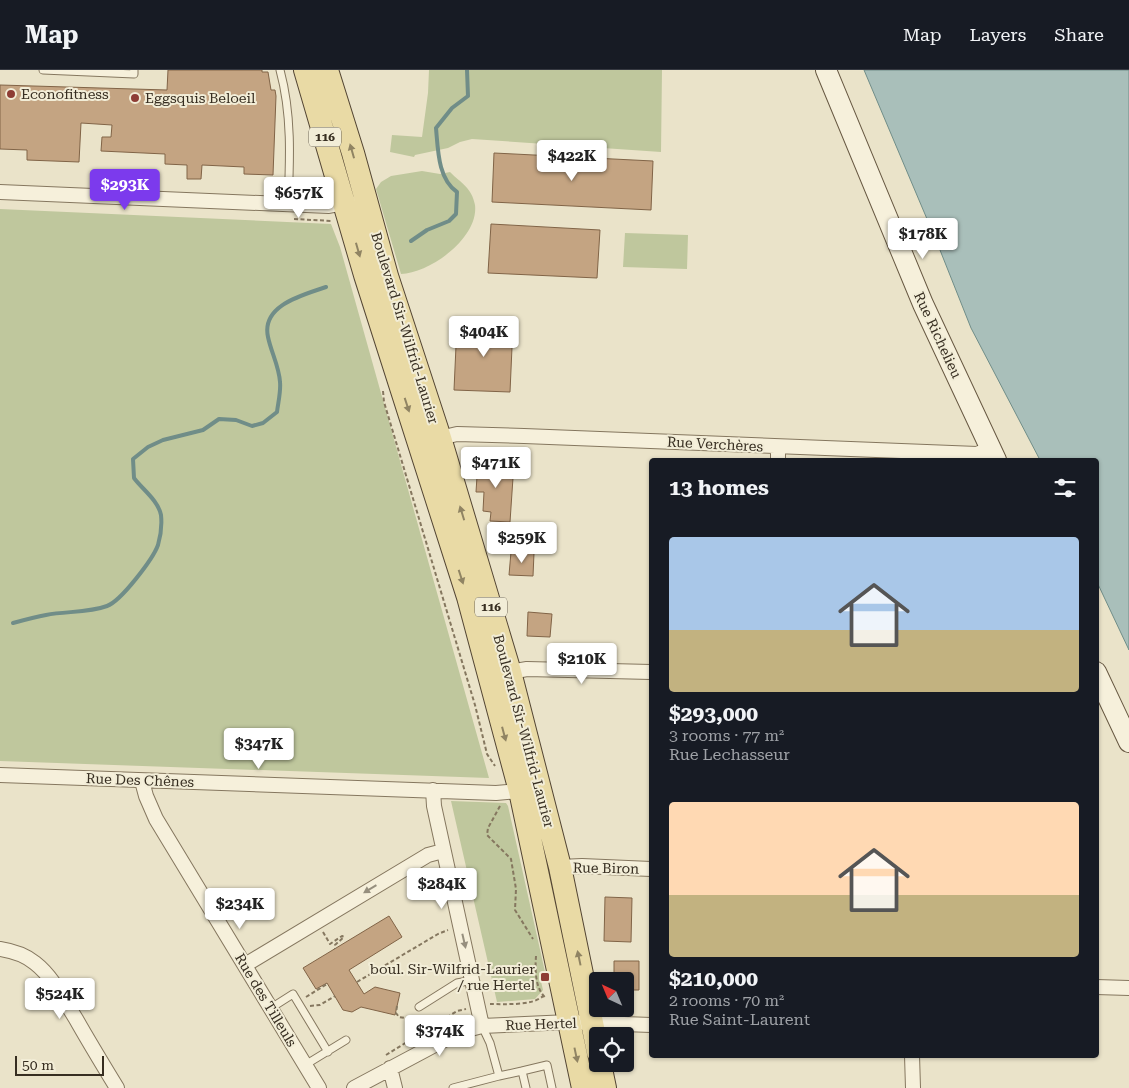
<!DOCTYPE html>
<html lang="en">
<head>
<meta charset="utf-8">
<style>
  body { margin:0; font-family:"Roboto Serif",serif; background:#242831; color:#f1f3f6; height:100vh; display:flex; flex-direction:column; font-size:19px; white-space:nowrap }
  * { box-sizing:border-box; margin:0 }
  p { font-size:16px; color:#9ea1a6 }
  .icon { flex:none; width:28px; height:28px; fill:none; stroke:currentColor; stroke-width:2; stroke-linecap:round; stroke-linejoin:round }
  .map { position:relative; flex:1; overflow:hidden }
  .drawer { position:absolute; left:649px; top:388px; width:450px; height:600px; display:flex; flex-direction:column; background:#171b24; border-radius:5px; box-shadow:0 1px 4px #0004 }
  .drawer>* { flex:none }
  .needle { width:32px; rotate:316deg }
  .controls { position:absolute; left:589px; top:902px; display:grid; gap:10px }
  .controls a { display:grid; place-items:center; width:45px; height:45px; border-radius:5px; background:#171b24; box-shadow:0 1px 4px #0004; font-size:25px }
  .scale { position:absolute; left:15px; bottom:12px; width:89px; box-sizing:border-box; padding-left:5px; border:2px solid #372e21; border-top:0; font-size:14px; line-height:18px; white-space:nowrap; color:#372e21; -webkit-text-stroke:4px #f2edd7; paint-order:stroke }
  .price { position:absolute; translate:-50% -42px; padding:0 11px; border-radius:5px; background:#fff; color:#222; font-size:16px; line-height:32px; filter:drop-shadow(0 1px 2px #0008) }
  .price::after { content:''; position:absolute; left:50%; top:30px; width:15px; height:11px; margin-left:-8px; background:inherit; clip-path:polygon(0 0,100% 0,50% 100%) }
  .price.selected { background:#7c3aed; color:#fff }
  ul { padding:0; list-style:none }
  li { display:grid; align-content:center; gap:10px; height:265px; padding:0 20px }
  li span { display:grid; place-items:center; height:155px; border-radius:5px; color:#555 }
  li>.icon { margin-inline-start:auto }
  span .icon { width:90px; height:90px; fill:#fffc; stroke-width:1 }
  li b { font-size:21px }
  h2 { display:flex; justify-content:space-between; align-items:center; height:60px; padding:0 20px; font-size:21px }
  header { display:flex; align-items:center; gap:30px; box-sizing:border-box; height:70px; padding:0 25px; background:#171b24; border-bottom:1px solid #363941 }
  header strong { font-size:24px }
  nav { display:flex; gap:28px; margin-inline-start:auto; font-size:18px }
  .map>svg:first-child { display:block }
</style>
</head>
<body>
<header>
<strong>Map</strong>
<nav><a>Map</a><a>Layers</a><a>Share</a></nav>
</header>
<div class="map">
<svg width="1129" height="1018" viewBox="0 0 1129 1018">
  <rect width="100%" height="100%" fill="#eae3c9"/>
  <path fill="#bfc79d" d="M429,0H662L661,82L472,69L460,72L448,78L415,85L414,87L390,82L392,65L422,67L428,23Z
    M422,101L440,104L450,102C461,113 472,118 475,135C479,168 430,203 401,204L376,119L381,112L391,106Z
    M0,139L331,154L340,177L489,708L0,691Z
    M625,163L688,165L687,199L623,197Z
    M451,731L506,733L508,736L545,902L539,903L543,920L535,929L497,932Z"/>
  <path fill="#a9bfba" stroke="#708d88" d="M864,0H1129V580L1096,510V390H1040L971,258L938,175Z"/>
  <g fill="none" stroke-linecap="round" stroke-linejoin="round">
    <path stroke="#708d88" stroke-width="4" d="M411,171L427,160L449,151L456,144L457,122C438,109 438,80 436,58L452,38L468,26L467,0
      M13,553C24,550 35,547 46,545C66,541 88,543 107,536C121,531 153,489 158,475C161,465 162,455 161,445C158,430 142,419 134,408L133,389L148,377L163,370L203,360L219,349L236,350L252,356L263,353L277,342C278,333 281,322 280,312C279,296 271,282 268,267C261,235 303,225 326,217"/>
  </g>
  <path fill="#c4a482" stroke="#816447" d="M168,0H262V2H268L271,20H275L276,26L273,105L244,104V97L202,95L201,109H187V95L165,94V84L101,81L102,67H111L112,55L81,53L79,92L27,90V80L0,79V15L167,20Z
    M494,83L653,91L651,140L492,132Z
    M491,154L600,160L597,208L488,203Z
    M457,254L513,255L510,322L454,320Z
    M478,391L514,393L510,452L490,451L491,442L483,441L484,422H476Z
    M511,482L534,483L533,506L509,505Z
    M528,542L552,544L550,567L527,566Z
    M605,827L632,828L631,872L604,871Z
    M389,846L402,867L349,900L364,924L375,917L400,923L395,945L361,937L352,942L343,940L327,913L316,919L303,898Z
    M614,891H639V920H625V911H614Z"/>
  <g fill="none" stroke-linecap="round" stroke-linejoin="round">
    <g stroke="#85775f" stroke-width="9">
      <path id="lane" d="M43,0L134,4V0
        M280,0C292,44 290,89 288,134
        M419,937L457,913L473,910
        M271,938L293,924L328,982
        M482,956L490,973L499,1006L522,1001L526,1018
        M305,995L346,970
        M522,1001L547,995L552,1018
        M453,1018L499,1006"/>
    </g>
    <g stroke="#85775f" stroke-width="16">
      <path id="street" d="M0,122L329,136L349,132
        M440,368L457,364L524,366L977,384L991,378
        M778,377V390
        M510,602L527,599L651,602
        M0,705L496,723L520,721
        M142,711L146,726L156,749L319,1018
        M433,720L434,736L482,956
        M560,797L582,796L651,799
        M0,879C13,881 25,885 35,893C53,907 64,930 76,949C89,972 103,995 117,1018
        M245,895L428,785L443,781
        M1096,917L1129,918
        M912,985L913,1018
        M390,998L395,1018
        M354,1018L444,970L463,961L482,956L569,952L651,955"/>
    </g>
    <g stroke="#675842" stroke-width="22">
      <path id="secondary" d="M826,0L923,234L996,390
        M1096,602L1129,672"/>
    </g>
    <g stroke="#534533" stroke-width="24">
      <path id="primary" d="M305,0L365,205L468,527L520,721L583,1018
        M327,0L353,83L387,206L440,368L510,602L560,797L598,982
        M600,994L605,1018"/>
    </g>
    <path stroke="#85775f" stroke-width="2" stroke-dasharray="4 2.5" stroke-linecap="butt" d="M294,149L332,151
      M383,321L384,332L475,635L487,684L495,696
      M500,736L488,758L487,765L511,789L516,819L515,840L533,869
      M323,862L330,874L342,866L344,867L335,875V879
      M536,886C535,900 535,919 546,928
      M357,912L438,864L448,860
      M306,927L327,914
      M490,934C504,934 533,936 543,926
      M310,936L320,935L335,926
      M397,936L396,943L399,947L422,951L427,960
      M386,985L457,941L466,939"/>
    <use href="#lane" stroke="#f6f0db" stroke-width="7"/>
    <use href="#street" stroke="#f6f0db" stroke-width="14"/>
    <use href="#secondary" stroke="#f6f0db" stroke-width="20"/>
    <use href="#primary" stroke="#e9daa5" stroke-width="22"/>
  </g>
  <defs><path id="oneway-solid" d="M-6-.8H1V-3.2L6.5 0L1 3.2V.8H-6Z" transform="scale(1.25)"/></defs>
  <g fill="#908463">
    <use href="#oneway-solid" transform="translate(352 81) rotate(-106)"/>
    <use href="#oneway-solid" transform="translate(358 180) rotate(74)"/>
    <use href="#oneway-solid" transform="translate(407 335) rotate(72)"/>
    <use href="#oneway-solid" transform="translate(462 443) rotate(-107)"/>
    <use href="#oneway-solid" transform="translate(461 507) rotate(72)"/>
    <use href="#oneway-solid" transform="translate(504 664) rotate(75)"/>
    <use href="#oneway-solid" transform="translate(579 888) rotate(-102)"/>
    <use href="#oneway-solid" transform="translate(576 985) rotate(78)"/>
  </g>
  <g fill="#968f7e">
    <use href="#oneway-solid" transform="translate(370 819) rotate(149)"/>
    <use href="#oneway-solid" transform="translate(464 871) rotate(77)"/>
  </g>
  <g fill="#8e3d35" stroke="#f2edd7" stroke-width="2">
    <circle cx="11" cy="24" r="5"/>
    <circle cx="135" cy="28" r="5"/>
    <rect x="540" y="902" width="10" height="10" rx="2.5"/>
  </g>
  <g text-anchor="middle" stroke-width="4" stroke-linejoin="round" paint-order="stroke">
    <g fill="#f2edd7" stroke="#6f6758" stroke-width="1">
      <rect x="309" y="57.5" width="32" height="19" rx="4"/>
      <rect x="475" y="527.5" width="32" height="19" rx="4"/>
    </g>
    <g font-size="12" font-weight="bold" fill="#372e21">
      <text x="325" y="71">116</text>
      <text x="491" y="541">116</text>
    </g>
    <g font-size="14" fill="#372e21" stroke="#f2edd7" text-anchor="start">
      <text x="21" y="29">Econofitness</text>
      <text x="145" y="33">Eggsquis Beloeil</text>
      <text x="535" y="904" text-anchor="end">boul. Sir-Wilfrid-Laurier<tspan x="535" dy="16">/ rue Hertel</tspan></text>
    </g>
    <g font-size="14" fill="#372e21" stroke="#f2edd7">
      <text transform="translate(405 258) rotate(73)" y="5">Boulevard Sir-Wilfrid-Laurier</text>
      <text transform="translate(938 265) rotate(65)" y="5">Rue Richelieu</text>
      <text transform="translate(715 374) rotate(3)" y="5">Rue Verchères</text>
      <text transform="translate(524 661) rotate(75)" y="5">Boulevard Sir-Wilfrid-Laurier</text>
      <text transform="translate(140 710) rotate(2)" y="5">Rue Des Chênes</text>
      <text transform="translate(606 798) rotate(1)" y="5">Rue Biron</text>
      <text transform="translate(266 930) rotate(59)" y="5">Rue des Tilleuls</text>
      <text transform="translate(541 954) rotate(-2)" y="5">Rue Hertel</text>
    </g>
  </g>
</svg>
<div class="controls">
<a><svg class="needle" viewBox="-14 -14 28 28"><path d="M0-13l5 13h-10z" fill="#e53935"/><path d="M0 13l5-13h-10z" fill="#9ea1a6"/></svg></a>
<a><svg class="icon" aria-label="locate" viewBox="0 0 24 24"><circle cx="12" cy="12" r="6"/><path d="M12 2v4M12 18v4M2 12h4M18 12h4"/></svg></a>
</div>
<div class="scale">50 m</div>
<b class="price" style="left:572px;top:112px">$422K</b>
<b class="price selected" style="left:125px;top:141px">$293K</b>
<b class="price" style="left:299px;top:149px">$657K</b>
<b class="price" style="left:923px;top:190px">$178K</b>
<b class="price" style="left:484px;top:288px">$404K</b>
<b class="price" style="left:496px;top:419px">$471K</b>
<b class="price" style="left:522px;top:494px">$259K</b>
<b class="price" style="left:582px;top:615px">$210K</b>
<b class="price" style="left:259px;top:700px">$347K</b>
<b class="price" style="left:442px;top:840px">$284K</b>
<b class="price" style="left:240px;top:860px">$234K</b>
<b class="price" style="left:60px;top:950px">$524K</b>
<b class="price" style="left:440px;top:987px">$374K</b>
<section class="drawer">
<h2>13 homes<svg class="icon" aria-label="filters" viewBox="0 0 24 24"><path d="M4 7h16M4 17h16"/><circle cx="9" cy="7" r="2"/><circle cx="15" cy="17" r="2"/></svg></h2>
<ul>
<li><span style="background:linear-gradient(#a9c7e8 60%,#c2b280 0)"><svg class="icon" aria-label="home" viewBox="0 0 24 24"><path d="M3 11l9-7 9 7M6 9v11h12V9"/></svg></span><div><b>$293,000</b><p>3 rooms · 77 m²</p><p>Rue Lechasseur</p></div></li>
<li><span style="background:linear-gradient(#ffd9b3 60%,#c2b280 0)"><svg class="icon" aria-label="home" viewBox="0 0 24 24"><path d="M3 11l9-7 9 7M6 9v11h12V9"/></svg></span><div><b>$210,000</b><p>2 rooms · 70 m²</p><p>Rue Saint-Laurent</p></div></li>
</ul>
</section>
</div>
</body>
</html>
